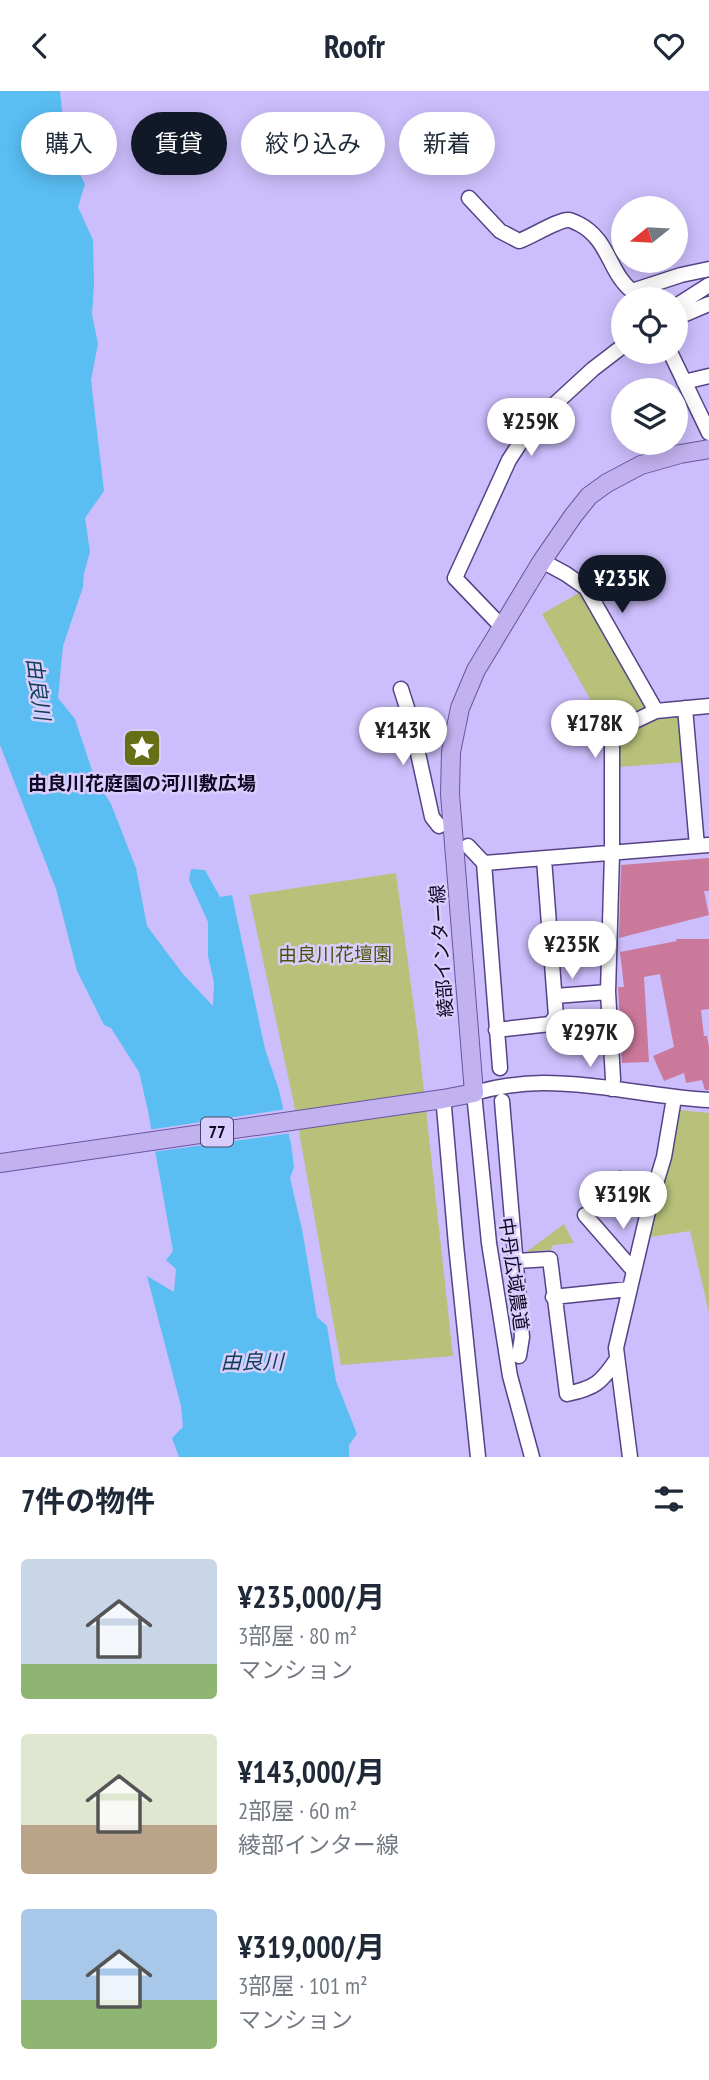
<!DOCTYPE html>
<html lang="ja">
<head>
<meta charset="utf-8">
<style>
  body { margin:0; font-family:"PT Sans Narrow","Noto Sans JP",sans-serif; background:#f6f6f7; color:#1f2937; height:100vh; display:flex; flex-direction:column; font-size:26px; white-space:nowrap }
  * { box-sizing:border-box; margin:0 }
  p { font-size:23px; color:#747a83 }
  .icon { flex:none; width:38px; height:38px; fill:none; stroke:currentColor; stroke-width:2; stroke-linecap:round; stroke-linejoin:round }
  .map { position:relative; height:1366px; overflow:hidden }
  .panel { display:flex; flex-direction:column; background:#fff; flex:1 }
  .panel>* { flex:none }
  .top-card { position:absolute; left:21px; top:21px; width:668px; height:63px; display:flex; gap:14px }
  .needle { width:46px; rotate:252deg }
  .fabs { position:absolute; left:611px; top:105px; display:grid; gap:14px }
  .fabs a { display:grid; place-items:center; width:77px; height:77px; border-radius:50%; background:#fff; box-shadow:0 4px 18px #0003; font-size:35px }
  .price { position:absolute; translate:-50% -60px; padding:0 16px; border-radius:24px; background:#fff; color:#222; font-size:23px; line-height:46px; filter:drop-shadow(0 2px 4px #0008) }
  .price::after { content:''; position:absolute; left:50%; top:42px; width:21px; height:16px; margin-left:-10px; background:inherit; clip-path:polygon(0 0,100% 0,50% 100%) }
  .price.current { background:#111827; color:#fff }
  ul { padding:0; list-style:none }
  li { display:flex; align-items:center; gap:21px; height:175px; padding:0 21px }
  li span { display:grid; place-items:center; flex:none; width:196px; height:140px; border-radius:7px; color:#555 }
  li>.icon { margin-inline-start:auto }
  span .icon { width:84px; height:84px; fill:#fffc; stroke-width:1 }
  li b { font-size:30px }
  h2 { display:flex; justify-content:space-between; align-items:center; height:84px; padding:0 21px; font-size:30px }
  .pill { padding:0 24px; border-radius:32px; background:#fff; box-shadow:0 4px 18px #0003; font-size:24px; line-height:63px }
  .pill.current { background:#111827; color:#fff }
  header { display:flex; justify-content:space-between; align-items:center; height:91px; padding:0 21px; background:#fff; font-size:32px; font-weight:600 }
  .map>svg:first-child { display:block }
</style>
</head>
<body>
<header><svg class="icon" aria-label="back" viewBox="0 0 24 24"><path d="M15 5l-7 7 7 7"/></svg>Roofr<svg class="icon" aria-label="heart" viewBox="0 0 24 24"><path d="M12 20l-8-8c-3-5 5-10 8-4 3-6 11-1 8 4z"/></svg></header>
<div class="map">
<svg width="709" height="1366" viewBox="0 0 709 1366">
  <rect width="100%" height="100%" fill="#ccbefc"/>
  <path fill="#b8c17a" d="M584,499L647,609L645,618L607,638L542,523Z
    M677,623L681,627L685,671L619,676V645L656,625Z
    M396,782L418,946L453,1265L341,1274L294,1013L249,804Z
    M680,1019L709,1022V1222L690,1140L644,1147Z
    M564,1133L574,1152L553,1154L551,1159L526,1161Z"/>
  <path fill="#5abef3" d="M0,0H60L66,57L85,93L78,116L93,149L94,193L92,223L98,253L91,289L104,400L85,427L90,461L84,482L83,496L63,555L58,607L75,628L95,688L111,713L136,777L147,835L183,883L213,915L214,892L208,865V831L189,789L191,778L205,779L220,806L232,804L265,958L279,999L291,1053L294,1076L290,1087L302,1138L317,1226L327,1235L336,1290L357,1343L349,1354V1366H179L172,1347L183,1336L181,1315L147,1185L174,1201L176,1178L166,1169L173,1160L148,1020L139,981L111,937L104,934L77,880L56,798L0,654Z"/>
  <path fill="#ccbefc" d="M287,1018L292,1042L152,1061L148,1039Z"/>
  <path fill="#cb799a" d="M709,767V800H704L709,824L619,847L621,774Z
    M676,848H709V918L701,919L704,945H707L709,956V999H705L702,989L686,992L684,982L664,990L653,965L674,956L660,883L644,886L649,971L622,972L618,896H624L620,861L677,850Z"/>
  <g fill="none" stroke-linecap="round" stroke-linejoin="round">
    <g stroke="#564386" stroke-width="17">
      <path id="minor" d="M469,107L500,140L519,150C531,146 559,128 569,129C571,129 577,132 579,133C609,148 609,182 632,200L681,184L709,178
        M676,215L709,194
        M676,227L709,213
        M670,261L709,342
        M684,291L709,285
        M542,470L566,483L586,497L656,620
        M502,536L455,487L509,369L524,346L556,312L593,278L623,255
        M401,598L410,626L432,726L439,735
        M685,617L697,755
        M468,755L484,772L500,977
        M484,772L709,754
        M555,905L608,901
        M496,939L550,933L556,925L544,768
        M612,998L613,988L608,901L612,763V647L616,639L656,620L709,615
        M502,1010L522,1246L519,1265
        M444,1016L456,1154L478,1366
        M620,1088L649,1116
        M585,1124L634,1180
        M516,1170L550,1168L567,1303C595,1297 601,1292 617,1268
        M553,1206L629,1198
        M532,1366L510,1285L489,1152L474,1002C496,996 520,992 543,992C599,992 653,1006 709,1009
        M630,1366L616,1257L650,1112L664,1066L674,1007"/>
    </g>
    <g stroke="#6a54a0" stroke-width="20">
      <path id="major" d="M0,1072L443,1008L474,1002L450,703L451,661L460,617L476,579L542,470L573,425L589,405L607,392L641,374L680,363L709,358"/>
    </g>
    <use href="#minor" stroke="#fff" stroke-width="14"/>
    <use href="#major" stroke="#c2b1ef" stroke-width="18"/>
  </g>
  <defs>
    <g id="sight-square" transform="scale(2.0125)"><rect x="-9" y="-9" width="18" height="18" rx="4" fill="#676f16" stroke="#d8cefd"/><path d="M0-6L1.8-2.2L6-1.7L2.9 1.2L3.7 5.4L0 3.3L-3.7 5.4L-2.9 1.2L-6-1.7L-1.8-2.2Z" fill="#fff"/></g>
  </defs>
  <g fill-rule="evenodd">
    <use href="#sight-square" x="142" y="657"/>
  </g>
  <g text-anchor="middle" stroke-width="5" stroke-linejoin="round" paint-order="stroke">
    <rect fill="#d8cefd" stroke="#4c4364" stroke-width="2" x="201" y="1026.5" width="32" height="29" rx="5"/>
    <g font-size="18" font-weight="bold" fill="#100722">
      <text x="217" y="1047">77</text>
    </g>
    <g font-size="19" font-weight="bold" fill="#100722" stroke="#d8cefd">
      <text x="142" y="699">由良川花庭園の河川敷広場</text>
    </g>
    <g font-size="19" fill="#100722" stroke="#d8cefd">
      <text transform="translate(441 860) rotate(-94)" y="7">綾部インター線</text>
      <text transform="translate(514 1183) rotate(82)" y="7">中丹広域農道</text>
    </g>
    <g font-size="19" fill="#4c5209" stroke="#d8cefd">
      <text x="335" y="870">由良川花壇園</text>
    </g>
    <g font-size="21" font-style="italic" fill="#133e54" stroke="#d8cefd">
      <text transform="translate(38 598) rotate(82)" y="7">由良川</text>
      <text x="252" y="1278">由良川</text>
    </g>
  </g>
</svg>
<div class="fabs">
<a><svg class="needle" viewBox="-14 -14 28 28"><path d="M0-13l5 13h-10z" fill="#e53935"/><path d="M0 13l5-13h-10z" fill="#747a83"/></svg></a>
<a><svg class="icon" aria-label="locate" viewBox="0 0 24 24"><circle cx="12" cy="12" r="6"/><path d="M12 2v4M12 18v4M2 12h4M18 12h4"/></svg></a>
<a><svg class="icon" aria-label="layers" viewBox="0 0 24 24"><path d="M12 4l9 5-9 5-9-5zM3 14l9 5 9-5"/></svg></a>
</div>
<b class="price" style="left:531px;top:367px">¥259K</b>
<b class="price current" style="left:622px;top:524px">¥235K</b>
<b class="price" style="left:595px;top:669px">¥178K</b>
<b class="price" style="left:403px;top:676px">¥143K</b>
<b class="price" style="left:572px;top:890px">¥235K</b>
<b class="price" style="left:590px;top:978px">¥297K</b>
<b class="price" style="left:623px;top:1140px">¥319K</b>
<div class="top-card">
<a class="pill">購入</a>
<a class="pill current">賃貸</a>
<a class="pill">絞り込み</a>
<a class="pill">新着</a>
</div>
</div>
<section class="panel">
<h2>7件の物件<svg class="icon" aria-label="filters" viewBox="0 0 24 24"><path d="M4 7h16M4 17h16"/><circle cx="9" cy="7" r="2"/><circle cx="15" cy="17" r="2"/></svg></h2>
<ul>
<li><span style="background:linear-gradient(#c9d6e8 75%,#8fb573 0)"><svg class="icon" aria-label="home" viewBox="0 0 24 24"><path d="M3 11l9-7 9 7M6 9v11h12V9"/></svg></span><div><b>¥235,000/月</b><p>3部屋 · 80 m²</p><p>マンション</p></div></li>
<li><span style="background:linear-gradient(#dfe7d0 65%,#b9a48a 0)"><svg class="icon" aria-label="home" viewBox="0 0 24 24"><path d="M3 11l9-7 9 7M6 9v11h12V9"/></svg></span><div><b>¥143,000/月</b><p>2部屋 · 60 m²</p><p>綾部インター線</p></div></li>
<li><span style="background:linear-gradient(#a9c7e8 65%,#8fb573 0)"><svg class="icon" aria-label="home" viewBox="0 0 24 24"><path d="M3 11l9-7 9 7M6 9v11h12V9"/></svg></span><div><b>¥319,000/月</b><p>3部屋 · 101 m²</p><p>マンション</p></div></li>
</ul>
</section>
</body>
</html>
